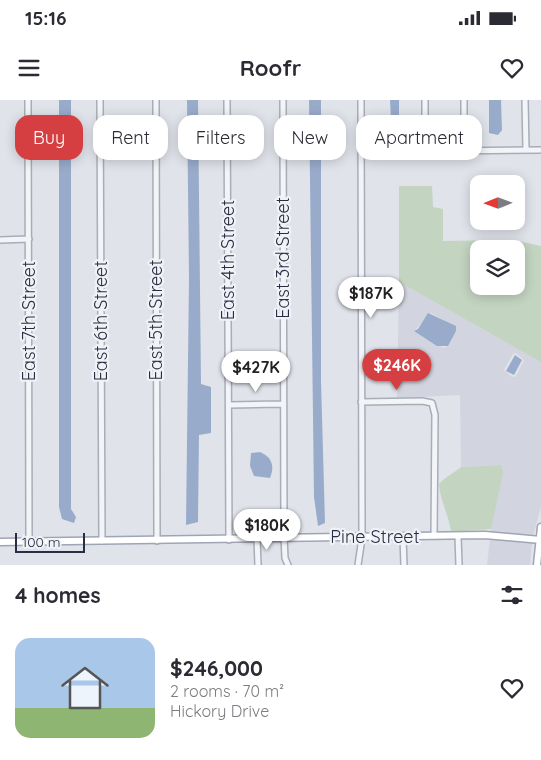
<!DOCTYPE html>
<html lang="en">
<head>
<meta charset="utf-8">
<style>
  body { margin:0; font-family:Quicksand,sans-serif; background:#f2f2f3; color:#2b2b33; height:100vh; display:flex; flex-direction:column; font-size:19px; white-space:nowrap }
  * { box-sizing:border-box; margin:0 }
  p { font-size:16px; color:#7c7c81 }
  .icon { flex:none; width:28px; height:28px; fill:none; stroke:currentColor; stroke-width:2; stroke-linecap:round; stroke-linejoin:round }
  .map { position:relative; height:465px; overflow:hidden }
  .details { display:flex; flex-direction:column; background:#fff; flex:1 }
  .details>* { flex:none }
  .guide { position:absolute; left:15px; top:15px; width:511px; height:45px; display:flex; gap:10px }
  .needle { width:32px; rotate:269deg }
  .fabs { position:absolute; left:470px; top:75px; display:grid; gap:10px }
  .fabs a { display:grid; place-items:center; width:55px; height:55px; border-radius:10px; background:#fff; box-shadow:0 2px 12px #0003; font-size:25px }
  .scale { position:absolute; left:15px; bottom:12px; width:70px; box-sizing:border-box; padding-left:5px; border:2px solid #282e42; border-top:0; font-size:14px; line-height:18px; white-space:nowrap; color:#282e42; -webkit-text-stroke:4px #f0f2f7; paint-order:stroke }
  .price { position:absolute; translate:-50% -42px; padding:0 11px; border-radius:18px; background:#fff; color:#222; font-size:16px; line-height:32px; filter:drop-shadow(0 1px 2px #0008) }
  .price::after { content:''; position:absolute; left:50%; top:30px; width:15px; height:11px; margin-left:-8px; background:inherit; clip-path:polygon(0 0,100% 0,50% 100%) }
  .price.current { background:#d53f42; color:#fff }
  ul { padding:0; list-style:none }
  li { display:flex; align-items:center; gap:15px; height:125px; padding:0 15px }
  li+li { border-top:1px solid #e1e1e2 }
  li span { display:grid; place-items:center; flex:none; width:140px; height:100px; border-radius:15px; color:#555 }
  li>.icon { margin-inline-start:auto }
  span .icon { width:60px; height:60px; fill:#fffc; stroke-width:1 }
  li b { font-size:21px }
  h2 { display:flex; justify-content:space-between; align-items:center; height:60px; padding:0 15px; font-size:21px }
  .pill { padding:0 18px; border-radius:15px; background:#fff; box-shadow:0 2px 12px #0003; font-size:18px; line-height:45px }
  .pill.current { background:#d53f42; color:#fff }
  .status { display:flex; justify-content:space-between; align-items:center; height:35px; padding:0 25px; background:#fff; direction:ltr }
  .status svg { height:14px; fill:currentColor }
  header { display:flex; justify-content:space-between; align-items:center; height:65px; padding:0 15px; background:#fff; font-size:22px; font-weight:700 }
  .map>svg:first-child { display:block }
</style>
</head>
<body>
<div class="status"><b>15:16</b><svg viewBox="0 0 49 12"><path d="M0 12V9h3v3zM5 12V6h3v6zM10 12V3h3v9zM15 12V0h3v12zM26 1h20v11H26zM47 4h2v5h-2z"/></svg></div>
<header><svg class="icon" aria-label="menu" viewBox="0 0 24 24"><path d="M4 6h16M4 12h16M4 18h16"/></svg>Roofr<svg class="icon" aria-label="heart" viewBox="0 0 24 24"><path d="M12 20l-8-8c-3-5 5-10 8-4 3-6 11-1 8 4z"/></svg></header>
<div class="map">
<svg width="541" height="465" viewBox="0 0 541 465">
  <rect width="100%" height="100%" fill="#e0e3ea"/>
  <path fill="#d2d5df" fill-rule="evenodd" d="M399,182L541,262V407L533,436L490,433L501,365L461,367L460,295L397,298ZM431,213L452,225L454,233L448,246L443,248L415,230ZM516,253L524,260L516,276L512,277L504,270L513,254Z
    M490,438L532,441L530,465H487Z"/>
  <path fill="#c3d4c1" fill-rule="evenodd" d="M399,86H432L433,107L443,109V141L513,140L541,146V262L399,182ZM479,149H516V186H479Z
    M501,365L503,373L491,429L451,432C449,415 440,401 439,384C446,376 453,374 461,367Z"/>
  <path fill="#99abcb" d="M59,0H71V409L76,417L74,423L62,419L59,407Z
    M187,0H198L201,284L211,287V333L199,335L198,422L186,425L189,178Z
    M309,0H321V281L325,423L318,426L314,397Z
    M390,0H399V38L392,40Z
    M489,0H501L502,30L498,35L489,33Z
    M428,213L456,226V231L448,246H437L414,231L418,229Z
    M515,255L522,260L514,275L506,271Z
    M260,352C272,357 275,366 270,378L254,376L250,366L251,353Z"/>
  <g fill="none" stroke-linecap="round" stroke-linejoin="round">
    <g stroke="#a9adb8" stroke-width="8">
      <path id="minor" d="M28,0L29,442
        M100,0L102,441
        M156,0L157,441
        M227,0L229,440
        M283,0L284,437L285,458L288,465
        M425,0V51
        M464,0V50
        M525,0L526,49
        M361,52L541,50
        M0,140L29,139
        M361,302L422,301L432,303L435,315L434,436
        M229,305L283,304
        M458,436L459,465
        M257,437L258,465
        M403,437L404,465
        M358,465L362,438L361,0"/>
    </g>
    <g stroke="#9fa5b6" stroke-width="9">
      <path id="major" d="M0,442L485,435L541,440
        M537,465L541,427"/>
    </g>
    <use href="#minor" stroke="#f3f4f8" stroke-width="5"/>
    <use href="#major" stroke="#fff" stroke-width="6"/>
  </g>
  <g text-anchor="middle" stroke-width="4.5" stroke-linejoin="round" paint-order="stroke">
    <g font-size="18" fill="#282e42" stroke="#f0f2f7">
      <text transform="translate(283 158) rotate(-90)" y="6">East 3rd Street</text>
      <text transform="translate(228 160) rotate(-90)" y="6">East 4th Street</text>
      <text transform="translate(156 220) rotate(-90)" y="6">East 5th Street</text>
      <text transform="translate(29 221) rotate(-90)" y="6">East 7th Street</text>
      <text transform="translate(101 221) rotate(-90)" y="6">East 6th Street</text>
      <text x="375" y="443">Pine Street</text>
    </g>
  </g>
</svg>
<div class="fabs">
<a><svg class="needle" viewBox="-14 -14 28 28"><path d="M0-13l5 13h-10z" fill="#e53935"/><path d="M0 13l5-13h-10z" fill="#7c7c81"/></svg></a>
<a><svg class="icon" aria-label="layers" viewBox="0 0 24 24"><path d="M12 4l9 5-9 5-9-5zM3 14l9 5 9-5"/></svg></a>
</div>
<div class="scale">100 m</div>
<b class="price" style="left:371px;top:219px">$187K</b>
<b class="price current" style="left:397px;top:291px">$246K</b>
<b class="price" style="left:256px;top:293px">$427K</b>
<b class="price" style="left:267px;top:451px">$180K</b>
<div class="guide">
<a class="pill current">Buy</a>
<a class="pill">Rent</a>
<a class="pill">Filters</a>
<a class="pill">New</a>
<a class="pill">Apartment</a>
</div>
</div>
<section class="details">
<h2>4 homes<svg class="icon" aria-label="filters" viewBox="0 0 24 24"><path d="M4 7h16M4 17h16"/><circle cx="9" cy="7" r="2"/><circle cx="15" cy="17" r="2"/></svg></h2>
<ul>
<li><span style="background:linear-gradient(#a9c7e8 70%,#8fb573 0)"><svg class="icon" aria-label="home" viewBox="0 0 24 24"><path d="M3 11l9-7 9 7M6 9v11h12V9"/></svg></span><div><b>$246,000</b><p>2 rooms · 70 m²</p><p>Hickory Drive</p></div><svg class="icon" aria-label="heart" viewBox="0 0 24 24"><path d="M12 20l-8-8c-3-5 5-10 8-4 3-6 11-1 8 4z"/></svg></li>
</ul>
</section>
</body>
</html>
